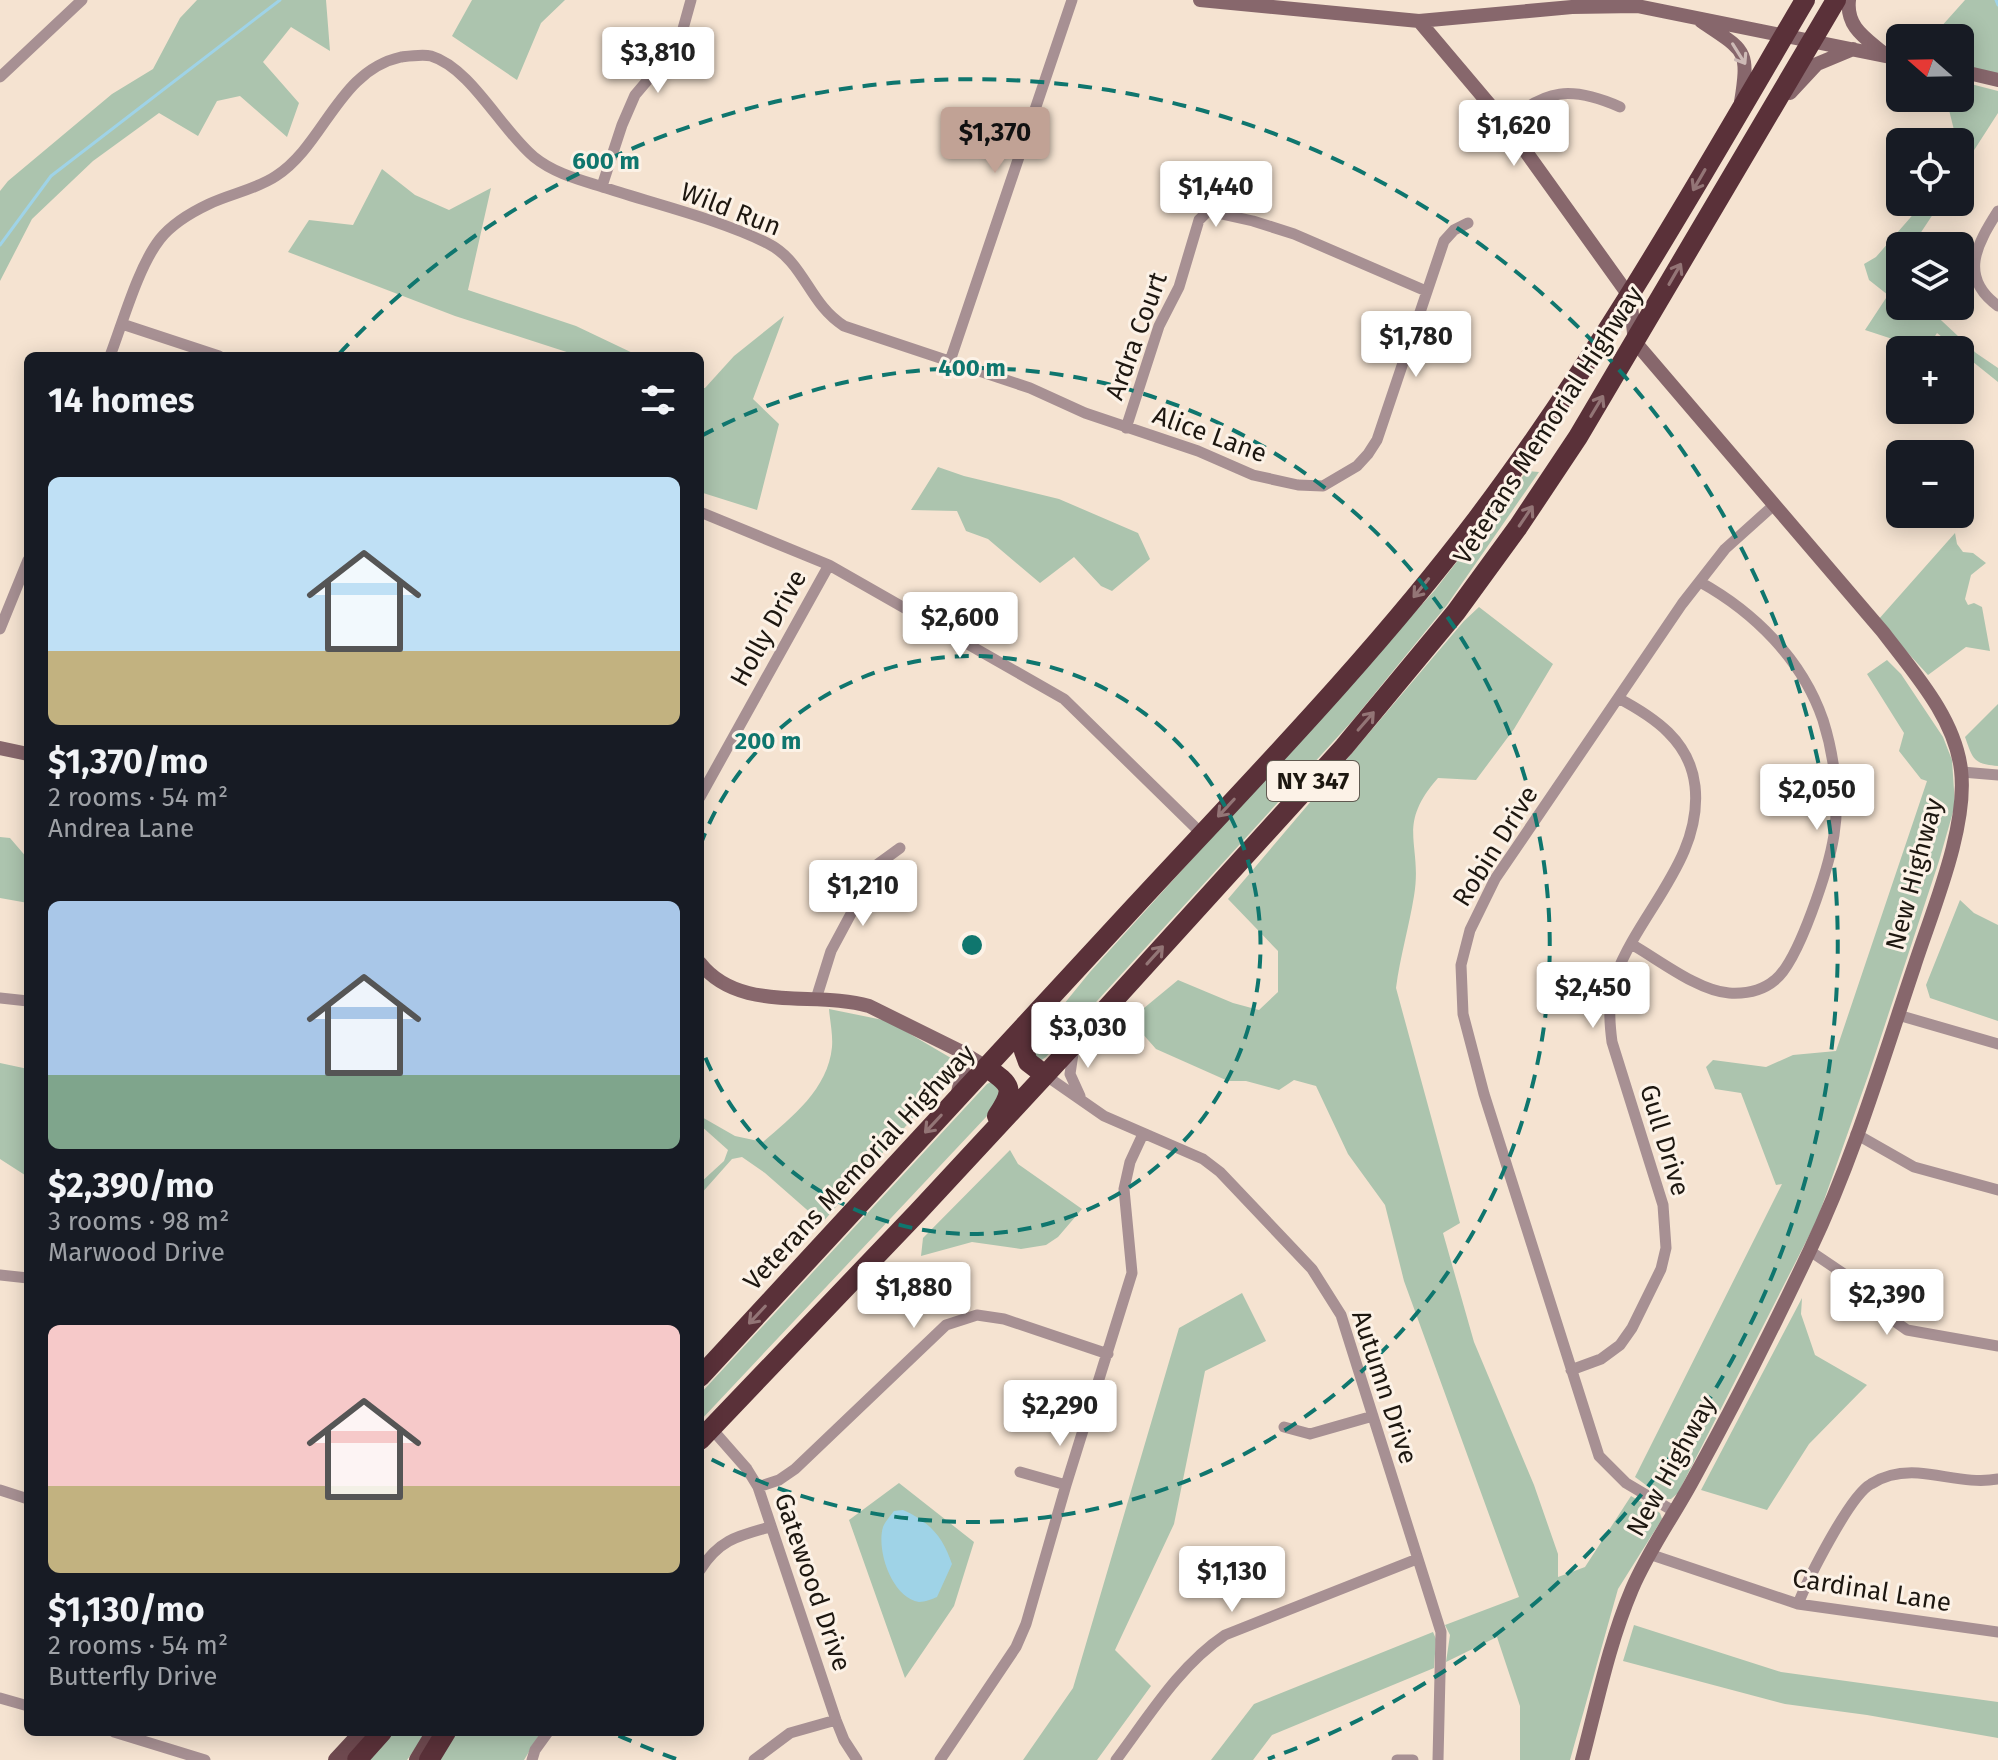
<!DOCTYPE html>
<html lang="en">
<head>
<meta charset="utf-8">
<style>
  body { margin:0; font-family:"Fira Sans",sans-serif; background:#20242c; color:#f1f3f6; height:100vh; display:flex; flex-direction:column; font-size:30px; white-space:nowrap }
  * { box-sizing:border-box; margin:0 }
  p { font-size:26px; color:#9ea1a6 }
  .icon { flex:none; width:44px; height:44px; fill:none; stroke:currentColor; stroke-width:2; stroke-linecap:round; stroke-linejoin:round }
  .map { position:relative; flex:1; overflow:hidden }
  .drawer { position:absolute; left:24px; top:352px; width:680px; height:1384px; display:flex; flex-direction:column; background:#171b24; border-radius:12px; box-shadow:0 4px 20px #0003 }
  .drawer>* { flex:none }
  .needle { width:52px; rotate:290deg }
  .controls { position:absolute; left:1886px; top:24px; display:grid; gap:16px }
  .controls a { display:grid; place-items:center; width:88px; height:88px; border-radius:12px; background:#171b24; box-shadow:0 4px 20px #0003; font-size:40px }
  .price { position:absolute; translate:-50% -68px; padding:0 18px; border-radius:8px; background:#fff; color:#222; font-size:26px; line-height:52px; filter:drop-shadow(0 2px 4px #0008) }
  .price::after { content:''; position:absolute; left:50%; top:48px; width:24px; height:18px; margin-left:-12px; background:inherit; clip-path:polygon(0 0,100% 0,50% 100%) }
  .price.current { background:#c1a295; color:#111 }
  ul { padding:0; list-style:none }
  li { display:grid; align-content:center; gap:16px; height:424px; padding:0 24px }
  li span { display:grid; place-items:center; height:248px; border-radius:12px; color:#555 }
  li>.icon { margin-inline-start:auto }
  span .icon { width:144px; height:144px; fill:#fffc; stroke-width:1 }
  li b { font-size:34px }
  h2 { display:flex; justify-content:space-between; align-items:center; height:96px; padding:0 24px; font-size:34px }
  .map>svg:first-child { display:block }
</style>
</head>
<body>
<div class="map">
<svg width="1998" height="1760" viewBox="0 0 1998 1760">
  <rect width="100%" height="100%" fill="#f5e3d1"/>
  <path fill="#acc4ae" d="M197,0H326L330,51L291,27L263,62L299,103L287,137L240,96L217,101L198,136L159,113L93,161L32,219L0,281V191L8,181L112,94L153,69L180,18Z
    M472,0H565L541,23L517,80L452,36Z
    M1965,0H1998V75L1960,68V38H1931Z
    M1963,82L1998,91V113L1960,172V142H1957L1946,98H1960V83Z
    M382,169L415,195L449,210L491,188L468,290L576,326L639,356H579L455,316L288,252L309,220L353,225Z
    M1924,202H1941L1912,246H1900V306H1926L1976,353L1998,368V382L1937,333L1926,350L1865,330L1888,295L1869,280L1864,264L1876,257Z
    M784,316L753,399L779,424L757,510L700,492V388H705L734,356Z
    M938,467L964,476L1059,499L1138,533L1150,559L1112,591L1101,586L1074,557L1040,583L988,539L966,531L957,511L911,510Z
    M1527,471L1539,472L1447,605L1353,720L1046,1057L1037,1063L1029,1047L1090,972L1435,590Z
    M1955,533L1957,544L1963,552L1973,553L1986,563L1971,575L1965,599L1968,605L1974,603L1982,607L1990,651L1966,647L1928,675L1878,620Z
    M1479,607L1553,664L1514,729L1476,780L1438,778C1395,827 1423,843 1414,896C1409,927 1400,957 1396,988L1460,1223L1443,1233L1474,1342L1534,1485L1558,1554V1577L1585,1567L1631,1496L1660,1513L1662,1519L1618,1589L1570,1760H1520V1706L1497,1637L1446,1662L1450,1635L1445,1625L1519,1597L1404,1281L1385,1205L1348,1154L1316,1086L1294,1080L1279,1090L1246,1081H1228L1156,1049L1141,1032L1137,1024L1138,1013L1178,980L1233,1003L1259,1010L1278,992V951L1228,899L1464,621Z
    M1887,660L1901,674L1943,737L1952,760L1955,805L1939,861L1869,1073L1817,1220L1678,1493L1671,1499H1665L1635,1477L1782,1184L1776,1185L1741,1093L1715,1089L1706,1067L1713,1060L1766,1067L1793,1055L1836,1051L1927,781L1921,779L1899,751L1904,733L1867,674Z
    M1998,704V766C1973,764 1973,759 1965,737Z
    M0,837L10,838L28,859V903L0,898Z
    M1960,900L1974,913L1998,925V1021L1930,998L1926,985Z
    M829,1009L888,1021L956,1061L950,1075L822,1223L765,1173L742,1157L732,1159L700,1195V1183L724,1161L728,1150L700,1125V1116L735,1136L763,1142C792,1117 828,1089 832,1047C833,1035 830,1021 829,1009Z
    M0,1063L28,1069V1177L0,1159Z
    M993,1081L1003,1099L700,1421V1394L987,1084Z
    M1010,1150L1018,1164L1082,1209L1058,1237L1046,1245L1021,1249L972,1242L921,1256L923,1238Z
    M1242,1293L1266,1341L1205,1371L1174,1524L1115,1650L1151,1686L1097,1760H1023L1073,1688L1179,1328Z
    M1802,1298L1801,1314L1815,1355L1867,1385L1809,1444L1767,1510L1701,1490Z
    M899,1483L974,1542L954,1606L905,1678L849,1520Z
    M1634,1625L1781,1672L1998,1702V1738L1867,1715L1785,1704L1623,1661Z
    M1433,1632L1436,1639L1434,1668L1272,1735L1253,1760H1211L1254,1704Z
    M391,1732H427L407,1760H366Z
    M456,1732H541L524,1760H437Z"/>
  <path fill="#9fd3e7" d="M903,1510C930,1522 943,1537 952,1564L937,1597C932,1599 925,1602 919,1602C892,1598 876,1550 883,1527C885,1522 891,1515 894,1511Z"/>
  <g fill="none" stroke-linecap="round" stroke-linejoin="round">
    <path stroke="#9fd3e7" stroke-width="3" d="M1996,0L1998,5
      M0,245L51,176L280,0"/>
    <path stroke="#a79093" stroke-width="11" d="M0,77L82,0
      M1506,124C1545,88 1572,86 1620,107
      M602,186L622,125L635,95L669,55L681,36L691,0
      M1998,211C1977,244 1958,277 1998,306
      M122,324L219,356
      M110,356C123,322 138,267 160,239C172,224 192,212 209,204C230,194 257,189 276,176C325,144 338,71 401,57C409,56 423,54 431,56C471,68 502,131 534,157C555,174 581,180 606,188C658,205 718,219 767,243C805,262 808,303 844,326L1030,388L1085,413L1198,451L1253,475L1298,485L1323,486L1357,466L1368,454L1377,440L1444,241L1454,230L1468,223
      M950,361L1072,0
      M1126,428L1159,326L1179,287L1199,220L1208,211L1253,221L1294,234L1426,291
      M700,512L829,565L1064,699L1202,834
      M0,629L28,560
      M1962,772L1998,775
      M700,797L829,565
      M1631,944C1658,959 1698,991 1729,993C1745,994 1762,991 1775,980C1799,961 1829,867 1834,835C1840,798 1834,755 1823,720C1802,659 1754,612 1700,582
      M0,998L28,1001
      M816,999L831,951L853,910L878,864L900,848
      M1898,1015L1998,1044
      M1074,1047L1070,1074L1080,1096
      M1045,1075L1104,1116L1203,1159L1220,1172L1312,1269L1341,1315L1441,1632L1438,1760
      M1856,1134L1914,1167L1998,1190
      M1810,1251L1847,1276L1890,1318L1907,1330L1998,1346
      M0,1275L28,1278
      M1571,1370L1601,1359L1620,1345L1632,1328L1661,1269L1666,1248L1663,1205L1612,1042C1609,1019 1608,997 1616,975C1640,911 1703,858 1695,786C1690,741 1654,717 1618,698
      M1284,1427L1310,1434L1373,1416
      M711,1428L747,1469L758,1487L836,1720L844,1740L857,1760
      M1020,1472L1066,1485
      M758,1487L779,1480L795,1469L946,1325L977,1315L1004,1319L1108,1354
      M0,1490L28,1499
      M1675,1512L1626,1483L1599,1456L1484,1094L1463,1014L1461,965L1470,930L1495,879L1682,604L1725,549L1774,505
      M1649,1554L1798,1604L1998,1632
      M700,1570C719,1540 737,1536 770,1527
      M1798,1604C1808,1579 1850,1495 1871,1484C1885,1475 1902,1472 1918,1473C1945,1475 1971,1484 1998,1479
      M0,1698L28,1706
      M114,1732L205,1760
      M532,1760L535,1750L548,1732
      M754,1760L790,1733L836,1720
      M940,1760L1016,1647L1026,1624L1066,1485L1132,1273L1124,1189L1130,1162L1143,1134
      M1116,1760C1149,1716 1179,1666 1225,1635L1417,1559
      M1397,1760H1413"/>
    <path stroke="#87676c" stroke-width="14" d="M1200,0L1419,21L1572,7L1637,6L1900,59
      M1849,0C1846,26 1864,37 1882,52
      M1419,21L1506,124L1630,297L1635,342L1883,632C1914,673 1955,718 1961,770C1968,828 1932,911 1914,967C1882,1062 1853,1160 1810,1250C1774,1326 1736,1402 1695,1476C1675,1514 1649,1549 1632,1589C1609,1643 1597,1703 1582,1760
      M1701,21C1744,51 1750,47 1741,102
      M1960,71L1998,80
      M1790,93L1817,64L1853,49
      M0,748L28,754
      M700,963C740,1014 815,990 869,1006L960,1051L986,1067
      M957,1097L963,1070L960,1051"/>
    <path stroke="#6f4a50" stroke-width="16" d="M336,1760L362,1732
      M417,1760L434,1732"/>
    <path stroke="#5a3139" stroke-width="20" d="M1038,1023L1024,1051L1028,1062L1045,1075
      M986,1067C1011,1085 1016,1088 997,1116
      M700,1377C845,1220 990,1063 1135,906C1252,780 1373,656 1477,519C1601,355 1701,177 1805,0
      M700,1440L917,1213L1074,1044L1344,747L1456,612L1518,527L1578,437L1836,0
      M357,1760L382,1732
      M429,1760L446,1732"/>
  </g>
  <defs><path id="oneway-shaft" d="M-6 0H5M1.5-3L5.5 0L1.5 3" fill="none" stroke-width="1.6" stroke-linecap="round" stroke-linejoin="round" transform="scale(2)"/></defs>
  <use stroke="#cdbab6" href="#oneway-shaft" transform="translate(1739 54) rotate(58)"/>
  <g stroke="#937576">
    <use href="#oneway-shaft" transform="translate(1699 180) rotate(120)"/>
    <use href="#oneway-shaft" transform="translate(1675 274) rotate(-60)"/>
    <use href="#oneway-shaft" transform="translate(1597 406) rotate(-59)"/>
    <use href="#oneway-shaft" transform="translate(1526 516) rotate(-56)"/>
    <use href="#oneway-shaft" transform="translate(1421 588) rotate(129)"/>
    <use href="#oneway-shaft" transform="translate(1366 721) rotate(-49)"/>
    <use href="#oneway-shaft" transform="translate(1226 808) rotate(133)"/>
    <use href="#oneway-shaft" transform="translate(1155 955) rotate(-48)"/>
    <use href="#oneway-shaft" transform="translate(933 1124) rotate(133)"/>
    <use href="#oneway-shaft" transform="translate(757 1315) rotate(133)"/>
  </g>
  <g fill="none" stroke="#0f766e" stroke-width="4" stroke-dasharray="14 10">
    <path d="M700 846A289 289 0 1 1 700 1044"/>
    <path d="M701 436A577 577 0 1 1 701 1454"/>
    <path d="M676 1759A866 866 0 0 1 613 1733M339 354A866 866 0 1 1 1268 1759"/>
  </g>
  <g text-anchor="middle" stroke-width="6" stroke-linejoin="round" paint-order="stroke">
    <rect fill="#fcf2e7" stroke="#605950" stroke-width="2" x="1267" y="761" width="92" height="40" rx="6"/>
    <g font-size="24" font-weight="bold" fill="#1d1710">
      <text x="1313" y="789">NY 347</text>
    </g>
    <g font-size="26" fill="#1d1710" stroke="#fcf2e7">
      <text transform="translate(731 209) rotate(21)" y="9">Wild Run</text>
      <text transform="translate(1136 336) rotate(-70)" y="9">Ardra Court</text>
      <text transform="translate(1548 425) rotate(-57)" y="9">Veterans Memorial Highway</text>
      <text transform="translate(1210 434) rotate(20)" y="9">Alice Lane</text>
      <text transform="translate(768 628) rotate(-61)" y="9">Holly Drive</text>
      <text transform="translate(1495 846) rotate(-58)" y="9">Robin Drive</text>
      <text transform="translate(1914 874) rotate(-75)" y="9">New Highway</text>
      <text transform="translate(1665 1140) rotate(73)" y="9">Gull Drive</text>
      <text transform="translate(859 1167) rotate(-47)" y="9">Veterans Memorial Highway</text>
      <text transform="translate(1385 1387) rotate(72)" y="9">Autumn Drive</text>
      <text transform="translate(1671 1466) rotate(-61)" y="9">New Highway</text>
      <text transform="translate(813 1582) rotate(71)" y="9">Gatewood Drive</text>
      <text transform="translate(1872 1590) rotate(9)" y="9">Cardinal Lane</text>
    </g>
  </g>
  <circle cx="972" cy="945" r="12" fill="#0f766e" stroke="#fcf2e7" stroke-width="4"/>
  <g font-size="24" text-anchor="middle" font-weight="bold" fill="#0f766e" stroke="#fcf2e7" stroke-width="6" stroke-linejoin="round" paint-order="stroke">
    <text x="606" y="169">600 m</text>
    <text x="972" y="376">400 m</text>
    <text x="768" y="749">200 m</text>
  </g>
</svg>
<div class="controls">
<a><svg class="needle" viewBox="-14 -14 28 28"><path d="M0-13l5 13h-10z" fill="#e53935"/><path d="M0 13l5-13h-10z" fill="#9ea1a6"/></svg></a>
<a><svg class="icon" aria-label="locate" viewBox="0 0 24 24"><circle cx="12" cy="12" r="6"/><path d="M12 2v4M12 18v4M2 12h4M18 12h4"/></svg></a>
<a><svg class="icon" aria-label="layers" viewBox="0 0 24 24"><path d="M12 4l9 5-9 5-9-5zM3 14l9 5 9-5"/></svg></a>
<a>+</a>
<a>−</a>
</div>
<b class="price" style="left:658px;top:95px">$3,810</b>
<b class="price" style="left:1514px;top:168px">$1,620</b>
<b class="price current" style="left:995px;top:175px">$1,370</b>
<b class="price" style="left:1216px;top:229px">$1,440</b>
<b class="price" style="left:1416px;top:379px">$1,780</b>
<b class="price" style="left:960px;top:660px">$2,600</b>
<b class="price" style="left:1817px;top:832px">$2,050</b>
<b class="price" style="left:863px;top:928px">$1,210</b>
<b class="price" style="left:1593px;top:1030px">$2,450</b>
<b class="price" style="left:1088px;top:1070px">$3,030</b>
<b class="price" style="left:914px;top:1330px">$1,880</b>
<b class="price" style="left:1887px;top:1337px">$2,390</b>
<b class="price" style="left:1060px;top:1448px">$2,290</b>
<b class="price" style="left:1232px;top:1614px">$1,130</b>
<section class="drawer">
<h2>14 homes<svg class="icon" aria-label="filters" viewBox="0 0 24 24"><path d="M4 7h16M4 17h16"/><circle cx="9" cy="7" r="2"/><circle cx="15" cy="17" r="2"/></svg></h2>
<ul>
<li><span style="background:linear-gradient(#bfe0f5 70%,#c2b280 0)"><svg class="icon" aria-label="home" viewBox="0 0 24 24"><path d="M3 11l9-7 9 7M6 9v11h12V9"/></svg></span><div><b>$1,370/mo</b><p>2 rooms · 54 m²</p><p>Andrea Lane</p></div></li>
<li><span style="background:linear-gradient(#a9c7e8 70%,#7fa58c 0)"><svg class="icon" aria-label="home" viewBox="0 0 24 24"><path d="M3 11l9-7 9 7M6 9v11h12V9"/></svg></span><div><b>$2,390/mo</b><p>3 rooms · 98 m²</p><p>Marwood Drive</p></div></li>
<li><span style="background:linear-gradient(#f6c9c9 65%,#c2b280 0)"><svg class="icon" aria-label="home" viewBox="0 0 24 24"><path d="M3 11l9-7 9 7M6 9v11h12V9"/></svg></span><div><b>$1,130/mo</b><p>2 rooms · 54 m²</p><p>Butterfly Drive</p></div></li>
</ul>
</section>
</div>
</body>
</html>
